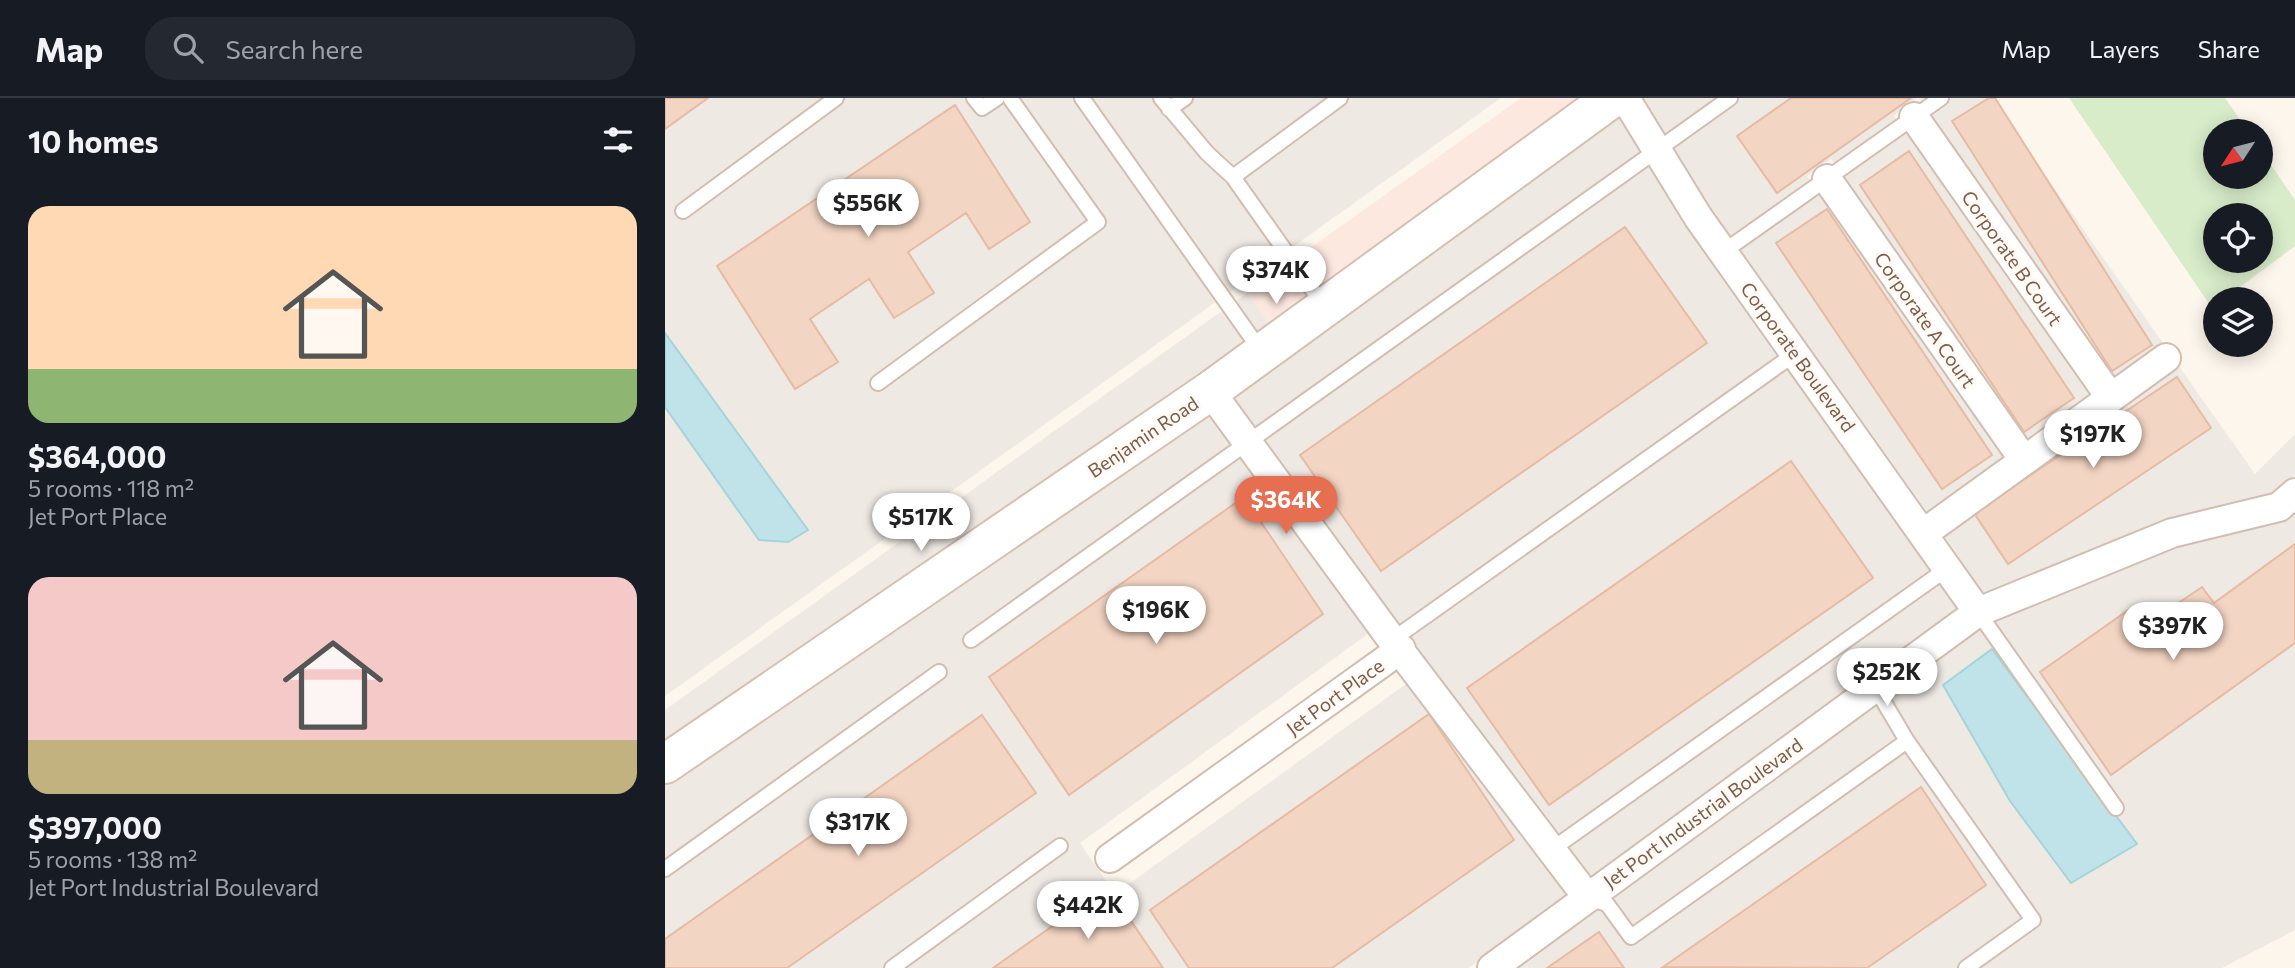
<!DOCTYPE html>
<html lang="en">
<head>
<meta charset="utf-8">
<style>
  body { margin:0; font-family:Commissioner,sans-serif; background:#242831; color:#f1f3f6; height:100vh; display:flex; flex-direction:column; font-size:26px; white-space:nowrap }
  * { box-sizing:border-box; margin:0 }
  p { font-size:23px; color:#9ea1a6 }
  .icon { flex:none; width:38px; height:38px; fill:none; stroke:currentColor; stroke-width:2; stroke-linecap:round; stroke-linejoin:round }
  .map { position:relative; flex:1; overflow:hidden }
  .side { display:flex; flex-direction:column; background:#171b24; width:665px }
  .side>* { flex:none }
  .needle { width:46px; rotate:234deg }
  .buttons { position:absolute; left:1538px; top:21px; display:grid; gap:14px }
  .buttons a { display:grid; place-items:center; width:70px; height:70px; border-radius:50%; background:#171b24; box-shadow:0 4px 18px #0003; font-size:35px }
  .price { position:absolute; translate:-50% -60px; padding:0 16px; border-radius:24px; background:#fff; color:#222; font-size:23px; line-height:46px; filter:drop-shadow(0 2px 4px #0008) }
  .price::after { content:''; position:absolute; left:50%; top:42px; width:21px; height:16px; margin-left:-10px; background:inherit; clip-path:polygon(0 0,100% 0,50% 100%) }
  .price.on { background:#e76f51; color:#fff }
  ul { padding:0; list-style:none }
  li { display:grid; align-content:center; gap:14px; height:371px; padding:0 28px }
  li span { display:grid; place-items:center; height:217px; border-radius:21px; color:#555 }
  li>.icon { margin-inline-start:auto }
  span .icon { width:126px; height:126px; fill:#fffc; stroke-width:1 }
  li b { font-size:30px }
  h2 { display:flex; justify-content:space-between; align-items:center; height:84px; padding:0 28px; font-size:30px }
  header { display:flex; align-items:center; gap:42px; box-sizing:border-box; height:98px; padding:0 35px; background:#171b24; border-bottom:2px solid #363941 }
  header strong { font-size:33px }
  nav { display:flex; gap:38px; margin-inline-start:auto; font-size:24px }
  .search { width:490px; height:63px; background:#242831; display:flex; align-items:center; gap:18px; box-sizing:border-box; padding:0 24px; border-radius:28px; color:#9ea1a6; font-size:26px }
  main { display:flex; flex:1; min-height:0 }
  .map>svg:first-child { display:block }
</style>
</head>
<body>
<header>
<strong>Map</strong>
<div class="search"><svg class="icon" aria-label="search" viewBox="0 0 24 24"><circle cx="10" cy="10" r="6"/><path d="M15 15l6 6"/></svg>Search here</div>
<nav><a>Map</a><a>Layers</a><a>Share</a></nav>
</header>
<main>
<section class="side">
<h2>10 homes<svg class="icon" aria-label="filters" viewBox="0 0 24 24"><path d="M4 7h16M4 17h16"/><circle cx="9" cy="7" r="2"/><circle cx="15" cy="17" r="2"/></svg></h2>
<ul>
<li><span style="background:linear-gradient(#ffd9b3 75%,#8fb573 0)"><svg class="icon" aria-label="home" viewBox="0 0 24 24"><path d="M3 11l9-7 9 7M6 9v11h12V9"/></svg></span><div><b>$364,000</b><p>5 rooms · 118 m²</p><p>Jet Port Place</p></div></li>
<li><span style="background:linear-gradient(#f6c9c9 75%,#c2b280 0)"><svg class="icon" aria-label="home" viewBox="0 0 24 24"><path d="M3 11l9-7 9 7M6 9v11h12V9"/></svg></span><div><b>$397,000</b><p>5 rooms · 138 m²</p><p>Jet Port Industrial Boulevard</p></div></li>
</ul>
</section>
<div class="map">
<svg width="1630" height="870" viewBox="0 0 1630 870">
  <rect width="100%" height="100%" fill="#fdf6ec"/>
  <path fill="#fde8e0" d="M856,0H924L608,230L582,195Z"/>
  <path fill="#efe9e4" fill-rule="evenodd" d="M0,0H836L0,598Z
    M977,0H1253L1229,18L1425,298L1364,342L1166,61L1142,78L1339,360L1263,415L1046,110Z
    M1254,0H1326L1498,245L1450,280Z
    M950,14L1021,128L1293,512L927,780L757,557L565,295Z
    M582,195L608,230L0,650V612Z
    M1513,267L1590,376L1630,336V377L1608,397L1503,422L1320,497L1279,437Z
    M540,313L707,533L415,745L450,796L741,586L902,798L804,870H0V682Z
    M1630,413V832L1557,870H850L1319,526L1511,448L1616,423ZM1278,587L1406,785L1345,703Z"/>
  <path fill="#d8ecc9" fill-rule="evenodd" d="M1404,0H1560L1583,33H1550V79H1596V52L1630,102V148L1559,201H1550V208L1547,210ZM1550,117H1596V163H1550Z"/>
  <path fill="#bfe3e8" stroke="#a5d3da" stroke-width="2" d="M0,235L143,432L123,444L94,442L0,309Z
    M1327,551L1472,746L1406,785L1345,703L1278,587Z"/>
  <path fill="#f3d5c3" stroke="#e6bba3" stroke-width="2" d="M0,0H43L0,31Z
    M1126,0H1246L1112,95L1072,38Z
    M1324,0H1330L1487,247L1447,273L1287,23Z
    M290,7L365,124L324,151L301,115L243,154L269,195L229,220L204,181L145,221L173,264L130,291L52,168Z
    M1244,53L1409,300L1359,334L1195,87Z
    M1162,111L1327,357L1277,391L1111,145Z
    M960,129L1042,245L716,473L635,357Z
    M1512,279L1546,330L1343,466L1309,415Z
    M1126,363L1208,480L884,707L802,590Z
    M579,399L658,516L404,697L324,579Z
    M1630,446V545L1446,677L1375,574L1465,511L1478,529L1537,489L1549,505Z
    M764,616L849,742L667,870H524L485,812Z
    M317,617L371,695L122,870H0V841Z
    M1256,689L1321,787L1202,870L998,869Z
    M443,789L498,870H328Z
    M934,834L959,870H882Z"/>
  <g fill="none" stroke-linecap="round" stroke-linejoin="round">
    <g stroke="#d1beb0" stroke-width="18">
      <path id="lane" d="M309,0L317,10L332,0
        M417,0L596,253
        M496,0L542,55L568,79
        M504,11L520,0
        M18,113L171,0
        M1058,154L1276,0
        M659,208L568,79L675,0
        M213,285L433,124L345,0
        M1313,514L1451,710
        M306,542L1065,0
        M727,542L1131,255
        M1210,589L1242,643L1368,822L1301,870
        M886,752L1283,470
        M0,771L274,574
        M923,800L942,806L966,839L1242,643
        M227,870L395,748"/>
    </g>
    <g stroke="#d1beb0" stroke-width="32">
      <path id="street" d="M960,0L1033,119L1313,514
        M1249,19L1446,300
        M1162,81L1359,362
        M545,293L727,542L923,800
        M1259,435L1501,260
        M445,760L736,551
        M827,870L1313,514L1507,435L1614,409L1630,395"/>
    </g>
    <g stroke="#d6c0b0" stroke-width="42">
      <path id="secondary" d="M0,666L545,293L947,0"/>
    </g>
    <use href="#lane" stroke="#fff" stroke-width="14"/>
    <use href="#street" stroke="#fff" stroke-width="28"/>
    <use href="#secondary" stroke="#fff" stroke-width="38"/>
  </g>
  <g text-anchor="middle" stroke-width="6" stroke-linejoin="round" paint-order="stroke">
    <g font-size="19" fill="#7a5c4d" stroke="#fffaf3">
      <text transform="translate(1347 160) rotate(55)" y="7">Corporate B Court</text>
      <text transform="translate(1260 222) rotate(55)" y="7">Corporate A Court</text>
      <text transform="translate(1133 259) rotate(54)" y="7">Corporate Boulevard</text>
      <text transform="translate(478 339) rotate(-34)" y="7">Benjamin Road</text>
      <text transform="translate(670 599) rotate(-36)" y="7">Jet Port Place</text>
      <text transform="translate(1038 715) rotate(-36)" y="7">Jet Port Industrial Boulevard</text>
    </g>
  </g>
</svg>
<div class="buttons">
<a><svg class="needle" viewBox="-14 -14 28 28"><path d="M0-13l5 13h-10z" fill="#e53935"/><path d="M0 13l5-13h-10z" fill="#9ea1a6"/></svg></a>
<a><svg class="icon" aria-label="locate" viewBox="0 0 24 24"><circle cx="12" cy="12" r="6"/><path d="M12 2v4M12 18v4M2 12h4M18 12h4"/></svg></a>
<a><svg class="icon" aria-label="layers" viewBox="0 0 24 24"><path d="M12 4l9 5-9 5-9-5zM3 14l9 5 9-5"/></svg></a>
</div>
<b class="price" style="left:203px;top:141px">$556K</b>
<b class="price" style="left:611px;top:208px">$374K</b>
<b class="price" style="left:1428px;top:372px">$197K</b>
<b class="price on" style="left:621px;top:438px">$364K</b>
<b class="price" style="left:256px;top:455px">$517K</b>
<b class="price" style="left:491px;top:548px">$196K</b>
<b class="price" style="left:1508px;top:564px">$397K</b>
<b class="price" style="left:1222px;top:610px">$252K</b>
<b class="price" style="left:193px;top:760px">$317K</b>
<b class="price" style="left:423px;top:843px">$442K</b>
</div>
</main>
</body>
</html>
